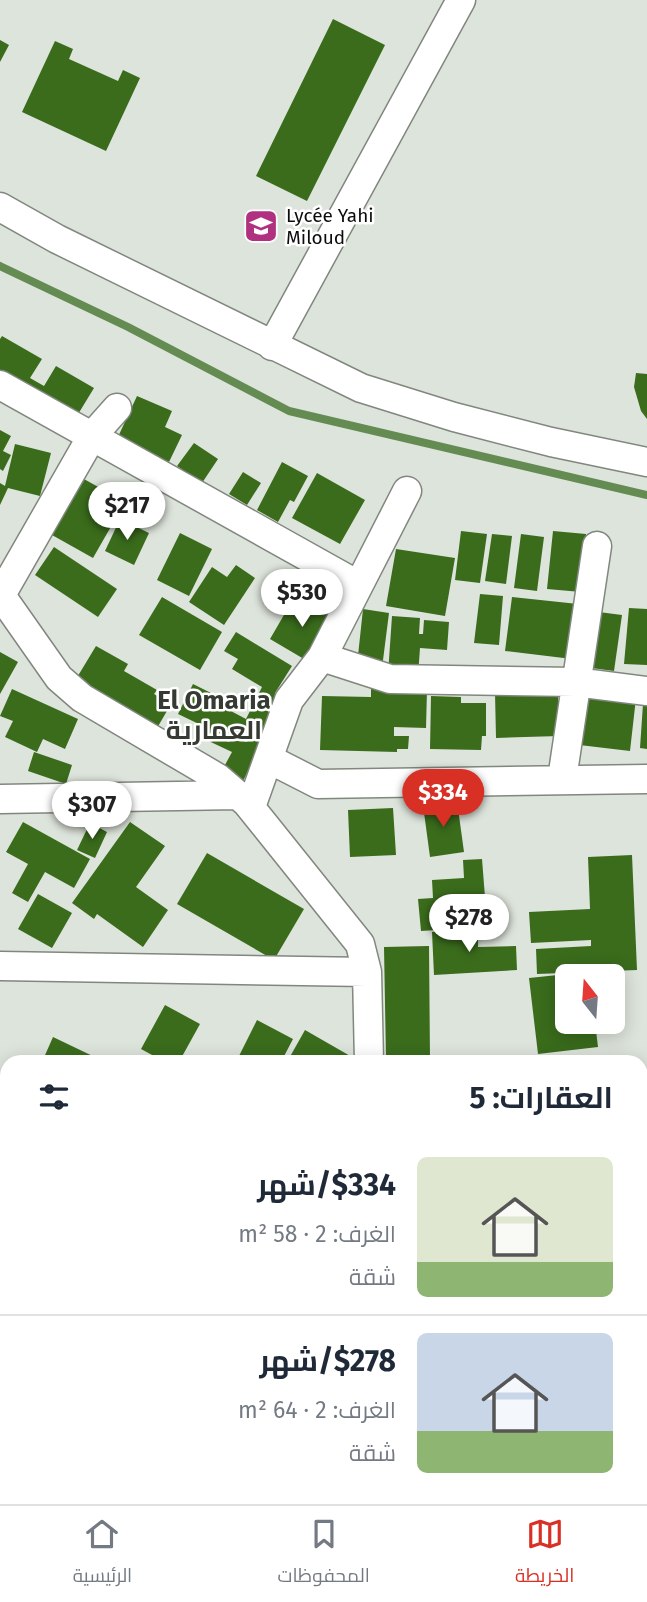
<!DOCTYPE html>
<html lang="ar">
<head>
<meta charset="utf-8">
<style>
  body { margin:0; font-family:"Fira Sans",Cairo,sans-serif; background:#f2f2f3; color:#1f2937; direction:rtl; height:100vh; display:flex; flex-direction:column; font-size:26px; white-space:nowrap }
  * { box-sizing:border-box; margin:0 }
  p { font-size:23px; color:#747a83 }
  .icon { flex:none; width:38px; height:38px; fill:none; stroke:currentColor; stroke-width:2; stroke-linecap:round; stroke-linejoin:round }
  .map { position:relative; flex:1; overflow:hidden; direction:ltr }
  .panel { position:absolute; left:0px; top:1055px; width:648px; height:450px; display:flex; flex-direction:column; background:#fff; border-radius:21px 21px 0 0; box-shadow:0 4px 18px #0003; direction:rtl }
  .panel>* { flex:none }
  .needle { width:46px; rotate:343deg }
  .buttons { position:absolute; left:555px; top:964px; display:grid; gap:14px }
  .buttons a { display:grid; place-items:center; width:70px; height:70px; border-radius:10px; background:#fff; box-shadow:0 4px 18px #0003; font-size:35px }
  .price { position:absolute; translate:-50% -60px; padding:0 16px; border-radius:24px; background:#fff; color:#222; font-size:23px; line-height:46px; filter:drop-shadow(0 2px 4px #0008) }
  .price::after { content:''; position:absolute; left:50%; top:42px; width:21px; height:16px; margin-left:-10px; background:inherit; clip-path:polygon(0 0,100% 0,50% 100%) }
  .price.selected { background:#d93025; color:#fff }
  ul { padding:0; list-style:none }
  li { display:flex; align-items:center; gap:21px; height:175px; padding:0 35px }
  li+li { border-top:2px solid #e0e1e3 }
  li span { display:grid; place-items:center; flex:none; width:196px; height:140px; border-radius:10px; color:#555 }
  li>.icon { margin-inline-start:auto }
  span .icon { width:84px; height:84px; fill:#fffc; stroke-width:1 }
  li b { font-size:30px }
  h2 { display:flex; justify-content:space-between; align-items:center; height:84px; padding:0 35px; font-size:30px }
  .tab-bar { display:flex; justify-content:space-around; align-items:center; height:98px; border-top:2px solid #e0e1e3; background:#fff; font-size:19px; color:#747a83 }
  .tab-bar a { display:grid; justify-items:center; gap:4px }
  .tab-bar .selected { color:#d93025 }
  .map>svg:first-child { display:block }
</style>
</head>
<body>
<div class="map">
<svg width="647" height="1504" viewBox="0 0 647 1504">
  <rect width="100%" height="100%" fill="#dde4db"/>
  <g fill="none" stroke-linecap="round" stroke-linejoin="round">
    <path stroke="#648b52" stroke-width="8" d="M0,266L128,327L289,411L647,495"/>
  </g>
  <path fill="#3a6c1c" d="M333,19L385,45L307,201L256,176Z
    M0,40L9,45L0,62Z
    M55,41L73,49L69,59L118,81L123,70L140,78L106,151L22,112Z
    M2,336L42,359L30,378L44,386L56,366L94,388L66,434L0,394V339Z
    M636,373L647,374V419L641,411L634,387Z
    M137,396L172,411L165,427L182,435L169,462L117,439Z
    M0,430L11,436L3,451L11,455L3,471L0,469Z
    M194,443L218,459L202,483L177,466Z
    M15,444L51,453L40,496L8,488L0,505V483L5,486Z
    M282,462L308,476L294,502L290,500L278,522L257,510Z
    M243,472L261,483L247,505L229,494Z
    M317,473L365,500L340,544L292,518Z
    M84,479L125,502L93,558L52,535Z
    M120,519L149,533L134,565L105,551Z
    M461,531L487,534L480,583L455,580Z
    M553,531L586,534L581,592L547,589Z
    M180,533L212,549L189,596L157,580Z
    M492,534L512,536L506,584L485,581Z
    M521,534L544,537L537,591L514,588Z
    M54,547L117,589L98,617L35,575Z
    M396,549L455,558L445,616L386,606Z
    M236,565L255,578L224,625L189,602L212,567L227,577Z
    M480,594L503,596L499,645L474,643Z
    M295,596L335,619L309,662L270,639Z
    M162,597L222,632L200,670L139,635Z
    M512,597L578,604L572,659L505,651Z
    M629,608L647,609V665L624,664Z
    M363,609L389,613L382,668L357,665Z
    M591,611L622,615L614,671L584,667Z
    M392,616L420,618L419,634H423L424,620L449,622L447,650L420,648L418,676L388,674Z
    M236,632L292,666L275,693L285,698L240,787L219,776L232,752L198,736L203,726L178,714L193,684L213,694L210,700L246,719L262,687L232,669L238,659L224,651Z
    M96,646L128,664L124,671L157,690L154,694L171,704L153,735L70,689Z
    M0,652L18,662L0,694Z
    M371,688L427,690L426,728L394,727V736H409L408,749H397V752L320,750L322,696L371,697Z
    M12,689L78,719L65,749L43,739L37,752L5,737L13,721L0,716Z
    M558,692L559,736L496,738L495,693Z
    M577,692L636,698L630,751L571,744Z
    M431,696L461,697V703H486V736H482L481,750L430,749Z
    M643,704L647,705V749L640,748Z
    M34,752L72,765L66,784L28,771Z
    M457,801L464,852L430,857L423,805Z
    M393,808L396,855L350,857L348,810Z
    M23,822L90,859L74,888L45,872L28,902L12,893L28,864L6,852Z
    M130,822L165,846L136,887L168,910L143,947L97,914L94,919L72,903Z
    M90,823L107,832L95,858L77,850Z
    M207,853L304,909L274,960L177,904Z
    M632,855L637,970L537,974L536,949L591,946V940L531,943L529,912L590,909L588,857Z
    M482,859L485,897L465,899L467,928L421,931L418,899L433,898L432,880L464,878L463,860Z
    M38,894L72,913L52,948L18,929Z
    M478,930V947L516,946L517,970L434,975L432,932Z
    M429,946L430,1059H386L384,947Z
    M558,975L562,1004L567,1003V1022H595L598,1047L538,1054L529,978Z
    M165,1005L200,1024L179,1062H165L141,1049Z
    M257,1020L293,1039L281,1062H236Z
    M305,1030L352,1057L349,1062H287Z
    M53,1037L101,1060L100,1062H42Z"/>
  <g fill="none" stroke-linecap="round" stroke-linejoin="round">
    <g stroke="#81877f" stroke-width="31">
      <path id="minor" d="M0,207L57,239L361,388L454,417L551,442L647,462
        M272,346L461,0
        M0,385L358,585
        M0,594L59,678L82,698L218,778L247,803L360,944L367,972L369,1062
        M1,595L92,436L117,408
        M322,657L390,679L575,682L647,691
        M269,759L318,784L647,779
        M562,779L597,546
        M0,799L237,795
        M251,807L289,700L322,657L407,491
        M0,966L367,972
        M0,1462L7,1463
        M640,1483H647
        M372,1504V1498"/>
    </g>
    <g stroke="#c0c0bf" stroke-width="38">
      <path id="major" d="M0,1122L7,1123
        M640,1122H647"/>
    </g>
    <use href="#minor" stroke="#fff" stroke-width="28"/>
    <use href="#major" stroke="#aac49e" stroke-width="35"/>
  </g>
  <defs>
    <g id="school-square" transform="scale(1.75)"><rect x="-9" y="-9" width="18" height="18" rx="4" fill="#af3180" stroke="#fff"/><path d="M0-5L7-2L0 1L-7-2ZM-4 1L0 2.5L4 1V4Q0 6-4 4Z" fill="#fff"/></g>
  </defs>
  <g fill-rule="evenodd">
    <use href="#school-square" x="261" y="226"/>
  </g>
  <g text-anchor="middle" stroke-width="5" stroke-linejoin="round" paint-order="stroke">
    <g font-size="19" fill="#0b0d0a" stroke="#fff" text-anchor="start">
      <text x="286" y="222">Lycée Yahi<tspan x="286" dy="22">Miloud</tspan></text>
    </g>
    <g font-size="26" font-weight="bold" fill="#353a33" stroke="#fff">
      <text x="214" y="709">El Omaria<tspan x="214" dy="30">العمارية</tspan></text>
    </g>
  </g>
</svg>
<div class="buttons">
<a><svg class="needle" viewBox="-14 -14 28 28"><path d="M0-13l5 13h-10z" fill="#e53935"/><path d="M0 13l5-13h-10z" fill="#747a83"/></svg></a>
</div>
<b class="price" style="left:127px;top:542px">$217</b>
<b class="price" style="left:302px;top:629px">$530</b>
<b class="price selected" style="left:443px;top:829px">$334</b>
<b class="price" style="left:92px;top:841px">$307</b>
<b class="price" style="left:469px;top:954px">$278</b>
<section class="panel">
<h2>العقارات: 5<svg class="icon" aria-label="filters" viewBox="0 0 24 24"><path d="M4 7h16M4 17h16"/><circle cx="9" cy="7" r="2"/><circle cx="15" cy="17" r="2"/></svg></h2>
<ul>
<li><span style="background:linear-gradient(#dfe7d0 75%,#8fb573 0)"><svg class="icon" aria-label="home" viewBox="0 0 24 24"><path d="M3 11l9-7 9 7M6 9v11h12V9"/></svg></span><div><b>$334/شهر</b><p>الغرف: 2 · 58 m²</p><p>شقة</p></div></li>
<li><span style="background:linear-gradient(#c9d6e8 70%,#8fb573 0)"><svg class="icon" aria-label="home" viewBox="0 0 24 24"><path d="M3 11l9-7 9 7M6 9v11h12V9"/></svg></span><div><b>$278/شهر</b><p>الغرف: 2 · 64 m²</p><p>شقة</p></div></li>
</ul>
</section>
</div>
<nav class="tab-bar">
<a class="selected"><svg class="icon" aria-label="map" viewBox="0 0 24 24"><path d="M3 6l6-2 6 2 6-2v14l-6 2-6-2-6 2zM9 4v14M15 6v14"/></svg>الخريطة</a>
<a><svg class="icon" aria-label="saved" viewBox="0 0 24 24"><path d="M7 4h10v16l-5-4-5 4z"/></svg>المحفوظات</a>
<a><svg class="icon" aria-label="home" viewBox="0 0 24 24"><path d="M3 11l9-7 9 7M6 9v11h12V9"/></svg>الرئيسية</a>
</nav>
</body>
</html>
